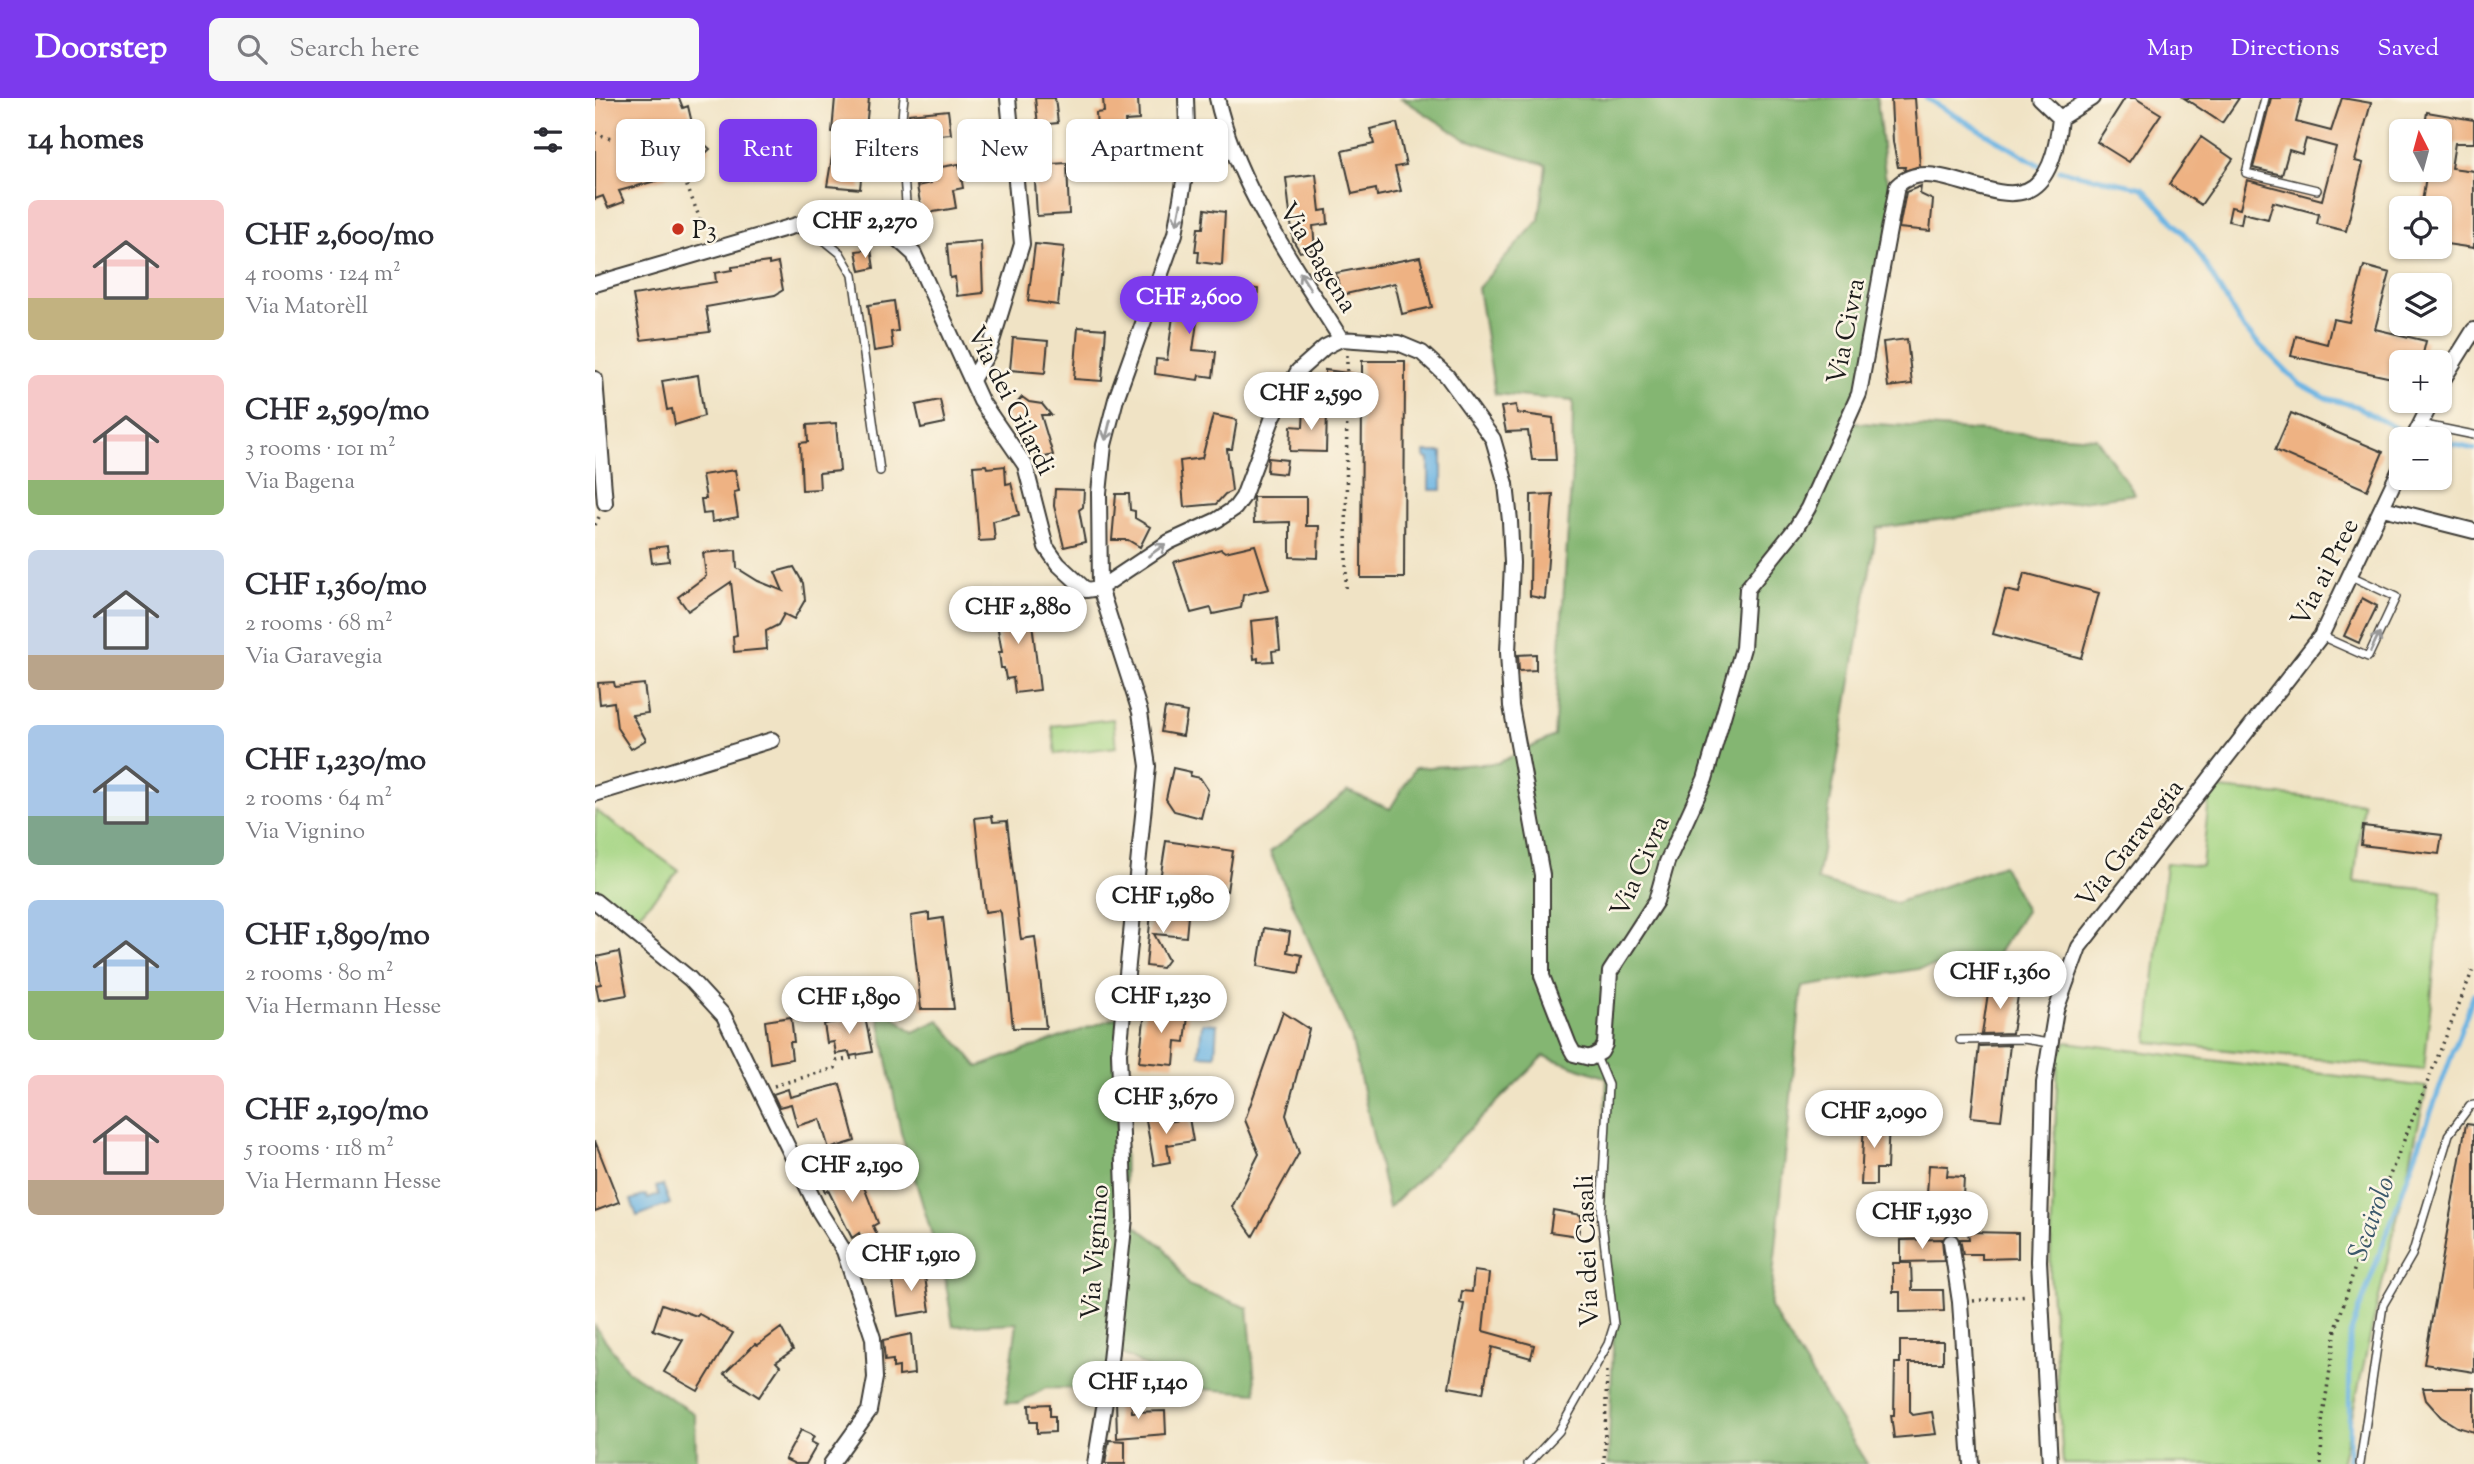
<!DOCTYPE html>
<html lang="en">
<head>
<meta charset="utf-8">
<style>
  body { margin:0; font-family:"Sorts Mill Goudy",serif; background:#f7f7f7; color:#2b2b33; height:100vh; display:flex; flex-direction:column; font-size:26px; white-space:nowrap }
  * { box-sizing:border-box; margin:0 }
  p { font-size:23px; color:#7c7c81 }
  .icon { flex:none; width:38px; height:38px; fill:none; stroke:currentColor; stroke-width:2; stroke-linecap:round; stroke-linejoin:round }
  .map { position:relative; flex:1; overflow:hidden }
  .panel { display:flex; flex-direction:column; background:#fff; width:595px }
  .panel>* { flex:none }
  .guide { position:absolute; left:21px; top:21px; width:665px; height:63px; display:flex; gap:14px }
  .needle { width:46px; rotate:354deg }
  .fabs { position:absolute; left:1794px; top:21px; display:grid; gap:14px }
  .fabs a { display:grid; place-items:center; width:63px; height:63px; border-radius:10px; background:#fff; box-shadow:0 2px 5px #0004; font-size:35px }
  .price { position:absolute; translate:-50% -60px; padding:0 16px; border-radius:24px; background:#fff; color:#222; font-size:23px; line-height:46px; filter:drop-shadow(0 2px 4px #0008) }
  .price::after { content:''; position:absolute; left:50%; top:42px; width:21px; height:16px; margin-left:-10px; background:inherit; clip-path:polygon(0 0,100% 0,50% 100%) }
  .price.on { background:#7c3aed; color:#fff }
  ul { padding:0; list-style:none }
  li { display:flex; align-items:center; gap:21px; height:175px; padding:0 28px }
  li span { display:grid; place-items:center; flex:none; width:196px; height:140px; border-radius:10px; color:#555 }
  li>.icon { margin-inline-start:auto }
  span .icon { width:84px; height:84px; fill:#fffc; stroke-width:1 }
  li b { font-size:30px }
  h2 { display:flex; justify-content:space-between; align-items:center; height:84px; padding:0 28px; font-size:30px }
  .tag { padding:0 24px; border-radius:10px; background:#fff; box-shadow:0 2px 5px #0004; font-size:24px; line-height:63px }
  .tag.on { background:#7c3aed; color:#fff }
  header { display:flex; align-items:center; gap:42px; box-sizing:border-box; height:98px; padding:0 35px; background:#7c3aed; color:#fff }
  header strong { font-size:33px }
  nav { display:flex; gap:38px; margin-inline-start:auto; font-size:24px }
  .search { width:490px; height:63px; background:#f7f7f7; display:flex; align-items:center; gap:18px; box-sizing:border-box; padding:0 24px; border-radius:10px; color:#7c7c81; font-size:26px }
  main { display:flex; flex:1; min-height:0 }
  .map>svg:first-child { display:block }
</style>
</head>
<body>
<header>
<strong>Doorstep</strong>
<div class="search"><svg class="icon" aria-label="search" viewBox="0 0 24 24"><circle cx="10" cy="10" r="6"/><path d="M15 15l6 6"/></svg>Search here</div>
<nav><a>Map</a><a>Directions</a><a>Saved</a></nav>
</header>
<main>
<section class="panel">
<h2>14 homes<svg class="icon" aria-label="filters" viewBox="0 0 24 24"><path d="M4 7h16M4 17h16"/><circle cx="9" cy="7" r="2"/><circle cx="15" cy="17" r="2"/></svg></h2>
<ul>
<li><span style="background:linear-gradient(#f6c9c9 70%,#c2b280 0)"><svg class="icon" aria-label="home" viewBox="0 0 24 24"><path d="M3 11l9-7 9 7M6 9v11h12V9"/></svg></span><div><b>CHF 2,600/mo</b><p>4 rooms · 124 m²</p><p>Via Matorèll</p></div></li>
<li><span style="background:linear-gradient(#f6c9c9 75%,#8fb573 0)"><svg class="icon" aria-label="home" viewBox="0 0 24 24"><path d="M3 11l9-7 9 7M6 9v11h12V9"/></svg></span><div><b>CHF 2,590/mo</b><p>3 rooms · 101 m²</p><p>Via Bagena</p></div></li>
<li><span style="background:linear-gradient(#c9d6e8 75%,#b9a48a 0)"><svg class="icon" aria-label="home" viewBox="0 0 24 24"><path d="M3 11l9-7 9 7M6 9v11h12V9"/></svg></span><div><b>CHF 1,360/mo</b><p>2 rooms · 68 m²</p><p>Via Garavegia</p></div></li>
<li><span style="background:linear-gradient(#a9c7e8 65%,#7fa58c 0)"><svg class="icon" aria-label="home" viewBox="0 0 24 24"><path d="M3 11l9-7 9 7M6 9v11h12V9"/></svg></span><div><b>CHF 1,230/mo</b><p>2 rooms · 64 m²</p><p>Via Vignino</p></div></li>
<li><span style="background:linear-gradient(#a9c7e8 65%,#8fb573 0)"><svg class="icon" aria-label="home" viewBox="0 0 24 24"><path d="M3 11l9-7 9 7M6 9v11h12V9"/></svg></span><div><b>CHF 1,890/mo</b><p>2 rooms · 80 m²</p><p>Via Hermann Hesse</p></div></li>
<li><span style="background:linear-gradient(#f6c9c9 75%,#b9a48a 0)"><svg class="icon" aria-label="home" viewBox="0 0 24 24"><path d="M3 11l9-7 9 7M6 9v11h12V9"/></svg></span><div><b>CHF 2,190/mo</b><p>5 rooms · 118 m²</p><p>Via Hermann Hesse</p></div></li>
</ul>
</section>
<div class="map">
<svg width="1879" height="1366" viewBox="0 0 1879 1366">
  <rect width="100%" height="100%" fill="#fcf5e5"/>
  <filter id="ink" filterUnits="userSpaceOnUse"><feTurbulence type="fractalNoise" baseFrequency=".0143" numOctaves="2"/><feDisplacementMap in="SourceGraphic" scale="14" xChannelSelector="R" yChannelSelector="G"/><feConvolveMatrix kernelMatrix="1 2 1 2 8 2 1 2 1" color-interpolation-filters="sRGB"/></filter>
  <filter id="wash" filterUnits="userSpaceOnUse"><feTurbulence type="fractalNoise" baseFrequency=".00686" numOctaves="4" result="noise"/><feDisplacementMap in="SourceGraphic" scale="28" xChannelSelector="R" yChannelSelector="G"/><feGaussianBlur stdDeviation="1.57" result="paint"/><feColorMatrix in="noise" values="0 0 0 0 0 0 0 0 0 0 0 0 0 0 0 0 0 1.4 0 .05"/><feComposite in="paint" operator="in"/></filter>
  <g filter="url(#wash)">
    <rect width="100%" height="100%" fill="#f0e3c5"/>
    <path fill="#a5d584" stroke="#607850" stroke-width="2" d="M518,621L521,649L461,656L457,628Z
      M1615,690L1768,705L1759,784L1847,793L1829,972L1553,944L1571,765L1607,768Z
      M0,712L84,773L32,829L0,803Z
      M1471,944L1832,989L1746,1366H1468L1455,1175L1463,958Z"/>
    <path fill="#84b672" stroke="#506947" stroke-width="2" d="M806,0H1282L1290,77L1299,95L1268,286L1250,324L1501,340L1540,396L1282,430L1222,782L1301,805L1408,767L1431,813L1400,859L1207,889L1175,1209L1272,1366H1013L1019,1227L1006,1116L1012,980L949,958L794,1110L756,939L675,754L753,693L795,711L820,670L903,665L959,638L977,372L978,303L900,296L883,190L944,122L951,67L870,41Z
      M281,904L318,934L344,922L383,969L528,917L530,1120L569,1149L593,1187L653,1210L661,1295L594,1290L517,1251L512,1291L451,1290L424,1305H411L422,1225L358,1228L350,1180L306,1035Z
      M0,1228L33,1273L100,1316L101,1366H0Z"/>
    <path fill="#6bb4e3" stroke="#446880" stroke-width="2" d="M830,354H847V392H834V361L830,360Z
      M607,925L622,926L620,958L604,957Z
      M68,1087L75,1106L42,1118L36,1102L51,1097L53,1101L64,1097L61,1089Z"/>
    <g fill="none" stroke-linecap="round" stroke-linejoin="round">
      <path stroke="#6bb4e3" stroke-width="5" d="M1331,0L1444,67
        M1464,72L1548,90L1598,146L1648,230L1703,285L1731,300L1761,308L1811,336
        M1831,340L1835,341
        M1844,343L1879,351
        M1754,1366L1755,1237L1879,896"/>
    </g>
    <g id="blocks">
      <path fill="#eeb283" d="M0,0H84L88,10L93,8L100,38L115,51L89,75L86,71L64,82L24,93L29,104L13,110L8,98L0,101Z
        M240,0H274L265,91L232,88L241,35L237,34Z
        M440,0H460L463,25L443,27Z
        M508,0H543L544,22L530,23L531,30L502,32L501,15L509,14Z
        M1320,0L1325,68L1309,73L1310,69H1303L1298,44L1296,1Z
        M1530,0H1540L1566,16L1534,64L1502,44Z
        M1589,0H1644L1627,25Z
        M1676,0H1707L1701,24L1736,33L1747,0L1776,5L1760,63L1768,65L1751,133L1722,126L1724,116L1678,104L1673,121L1648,115L1646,126L1633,123L1636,109L1645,111L1652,82L1727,102L1741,49L1711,41L1707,56L1694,52L1687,77L1658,70Z
        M353,12L356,36L316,39L314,16Z
        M1832,14L1879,22V45H1860L1856,70L1879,73V150L1844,145V110H1826L1832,72H1844V33H1829Z
        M802,25L811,67L800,69L806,93L782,98L781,91L757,96L747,53L779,46L775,31Z
        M1606,39L1638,61L1606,107L1574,86Z
        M472,65L474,116L442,118L439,67Z
        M364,66L368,90L358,92L361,110L327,116L322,88L336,85L334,71Z
        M721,76L725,113L732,112L733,126L718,128L720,151L705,154L698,142L691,80Z
        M1326,88L1325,96L1338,102L1335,133L1304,130L1311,94Z
        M610,111L630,114L627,167L603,164L604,154H600L603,130H608Z
        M386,143L388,195L362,198L360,179L355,180L352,146Z
        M440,146L469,149L463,207L433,203Z
        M276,151L279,170L265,173L261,153Z
        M825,159L837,209L807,216L800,185L746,197L741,175Z
        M174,164V167L183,165L188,192L180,197L111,209L115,234L46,242L38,197L121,184L120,175L137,172V169Z
        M1769,168L1795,175L1780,231L1831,243L1826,264H1806V282L1696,258L1701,238L1732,246L1738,221L1754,224Z
        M633,187L663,191L662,204L631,200Z
        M582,189L630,195L627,213L604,210L598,252L621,254L618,279L604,277L603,282L560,276L561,261L572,262Z
        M299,203L303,233L296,234L298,250L279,253L273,207Z
        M483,229L511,231L507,283L479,281Z
        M418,240L453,243L450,275L415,272Z
        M1312,241L1317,286L1293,289L1288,244Z
        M767,263H810L809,480H766L767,294H730V272L767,277Z
        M103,277L109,318L80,327L77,311L72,312L67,283Z
        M427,299L434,304L447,306L456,317H446L458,357L442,361L436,341H432L430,332L412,317Z
        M345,302L350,325L326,330L321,307Z
        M921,307L922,315L958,320L961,362H937L933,333L911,334L906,309Z
        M709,309L732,310L731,354L695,353L696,328L708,329Z
        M1696,315L1788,354L1772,392L1680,352Z
        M618,317L642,322L637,351H632L637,393L630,396L621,406L589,409L585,363L607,360Z
        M241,325L245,373L224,375L225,391L207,392L205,345L213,344L212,327Z
        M673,360L692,362L690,376L672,374Z
        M391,367L392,370L410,368L411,386L416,385L424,417L398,423L400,442L384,443L378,368Z
        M140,372L144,393L139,394L143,419L117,424L116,415L108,416L106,401H111L107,377Z
        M460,391L489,392L488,409L484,412L490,444L469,449L459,408Z
        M521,396H534L535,412L540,413V420L555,429L545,449L533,442H517Z
        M958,396L950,501L935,498L936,397Z
        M658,399H711V428H724L723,460L695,459V424L659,425Z
        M660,447L674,491L648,497L646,510L618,516L616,510L596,515L579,464L626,451L630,454Z
        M72,448L74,463L57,465L55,450Z
        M141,452L142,470L163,483L188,493L180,474L199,469L208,485L210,502L199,521L189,516L183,527L171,533L172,551L139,554L138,538L142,537L136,484L93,513L83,499L111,478L108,455Z
        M1429,475L1504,495L1486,560L1398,536L1410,492L1424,495Z
        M1767,500L1782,508L1764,545L1749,538Z
        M416,505L435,508L445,592L420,595L418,580L411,581L409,570H406L404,554H407L399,509Z
        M682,520L685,552L677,553L678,563L663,564V560L659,561L656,523Z
        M941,556V572L924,573L923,557Z
        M19,584L20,589L49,586L53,615L37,617L51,642L36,651L22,630L19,604L5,606L3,585Z
        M570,610L592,614L588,638L566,634Z
        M578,670L596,674L595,678L605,680L613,692L606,720L579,713L571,701Z
        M397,718L398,724L412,723L425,835L426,841L440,839L451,930H418L406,815L404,812L390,814L380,720Z
        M1768,728L1847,737L1844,756L1766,747Z
        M571,743L638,753L632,793L565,782Z
        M556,814L593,818L591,839L559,836L573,862L567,870L551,868Z
        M334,815V822L348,820L359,911H326L316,818Z
        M669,830L695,834L692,854L707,857L704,875L663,868Z
        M24,854L32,897L4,902L1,887L6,886L1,859Z
        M1394,888L1424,892L1417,935L1387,936Z
        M551,905L572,907L571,915L593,918L590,944L581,943L579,967L544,964Z
        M688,914L714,931L691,1017L704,1055L658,1138L637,1109L664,1056L650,1022Z
        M196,919L199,944H195L197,961L175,965L170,923Z
        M270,919L277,954L255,958L254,954L241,956L239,944L232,945L229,926Z
        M1415,947L1406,1022L1376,1019L1384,948Z
        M245,986L260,1043L234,1051L225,1021L202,1028L196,1006L184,1009L178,996L193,991L195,999Z
        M564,1014L566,1025L594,1020L598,1043L572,1047L575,1064L559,1067L550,1017Z
        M1269,1022H1294L1292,1071H1281V1087H1266Z
        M1871,1026L1879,1027V1274L1829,1266Z
        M0,1043L24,1104L0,1113Z
        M1334,1067L1353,1068L1352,1078L1369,1079L1368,1099L1332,1096Z
        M246,1069L249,1076L262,1071L283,1125L278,1128L286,1146L273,1153L264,1135L257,1140L233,1092L230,1094L224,1077Z
        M958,1112L986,1117L983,1138L955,1134Z
        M1373,1134L1423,1135V1160L1387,1161V1156H1368L1365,1141H1374Z
        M1347,1141L1349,1163L1306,1164V1142Z
        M1298,1165H1316L1317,1192H1348L1349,1213L1305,1214V1194H1298Z
        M329,1172L335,1213L303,1218L297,1177Z
        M879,1173L894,1175L888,1233L939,1247L936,1260L897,1249L888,1295L854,1289L869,1206L865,1205L867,1193L877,1194Z
        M67,1206L102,1218L104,1216L138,1235L103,1293L69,1274L88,1242L58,1232Z
        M186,1230L198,1252L181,1264L185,1268L164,1299L129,1276L160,1246L163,1247Z
        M316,1236L319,1276L304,1278V1269L298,1270V1262L290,1263L288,1242Z
        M1305,1243H1348V1265H1312H1315V1314L1318,1317L1337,1314L1341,1336L1299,1340L1296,1317H1299L1300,1265H1305Z
        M1828,1290H1879V1334L1862,1329L1846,1319L1831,1302Z
        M536,1299L537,1314L570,1313L571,1336L522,1340L521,1301Z
        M455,1306V1318H460V1334L442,1335V1324H435L434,1307Z
        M206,1332L219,1338L216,1344L222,1347L211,1366H200L190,1361Z
        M514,1342L530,1343V1366H510Z"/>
    </g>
  </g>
  <g filter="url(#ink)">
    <use href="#blocks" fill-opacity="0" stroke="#3c3a35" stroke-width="2"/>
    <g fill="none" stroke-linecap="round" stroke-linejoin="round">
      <g stroke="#3c3a35" stroke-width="10">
        <path id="lane" d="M309,0C302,50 314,97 312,147
          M1670,0L1651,75L1722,92
          M208,125L245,155L258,177L285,373
          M1825,326L1879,337
          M1726,538L1773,559L1801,499L1756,478
          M1365,942L1429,941L1454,945
          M933,1366L964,1333L1013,1246L1019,1227L1006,1116L1013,987L1001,958
          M1765,1366L1788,1207L1817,1157L1854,1036L1875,1008L1879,1007"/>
      </g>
      <g stroke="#3c3a35" stroke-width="18">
        <path id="street" d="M622,0C642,89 698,164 746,241
          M1444,0L1465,20
          M1465,20L1497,0
          M0,186L226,120L259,119L288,128L319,156L386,303L430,367L451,449L463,466L491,492L505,490L574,444L622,422L640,410L648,399L678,319L703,273L730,249L746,241L803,245L827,255L852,278L898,341L911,386L915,423L917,465L913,554L916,608L947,777V878L974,947L979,956L995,960L1006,954L1010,946L1015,874L1061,803L1072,764L1110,681L1148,550L1152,491L1201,430L1213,410L1264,296L1302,88C1350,41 1451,170 1465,20
          M0,281L10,405
          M377,282L394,253L427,146L413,0
          M1844,288L1879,232
          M1818,341L1837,303
          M1788,410L1879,433
          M0,696L177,642
          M0,803L95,881L129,918L224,1113L249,1153L278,1240L280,1280L274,1313L236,1366
          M1356,1144L1365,1204L1376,1366
          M500,1366L512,1291L530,1120L524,955L553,668L545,614L505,490L504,395L509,347L521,301L580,136L593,60L591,0
          M1455,1366L1444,1163L1449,985L1461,912L1484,849L1726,538L1806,369"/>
      </g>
      <path stroke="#3c3a35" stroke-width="3.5" stroke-dasharray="2 5" stroke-linecap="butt" d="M0,35L16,41
        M36,43L62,47L88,78L107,126
        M0,427L5,417
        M751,490L752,257
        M179,988L240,970L242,963L263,959
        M1378,1203L1433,1197
        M1009,1366L1012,1272
        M1726,1366L1727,1325L1741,1231L1767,1146L1879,869"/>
      <use href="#lane" stroke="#fff" stroke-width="7"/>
      <use href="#street" stroke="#fff" stroke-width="14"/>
    </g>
    <defs><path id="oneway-shaft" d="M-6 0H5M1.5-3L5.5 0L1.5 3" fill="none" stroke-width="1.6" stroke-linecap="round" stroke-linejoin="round" transform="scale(1.75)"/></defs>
    <g stroke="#999">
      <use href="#oneway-shaft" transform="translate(584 116) rotate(101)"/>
      <use href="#oneway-shaft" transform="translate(710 183) rotate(-122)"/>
      <use href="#oneway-shaft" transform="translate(513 332) rotate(104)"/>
      <use href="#oneway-shaft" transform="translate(562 452) rotate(-36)"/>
      <use href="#oneway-shaft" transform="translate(1780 544) rotate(-65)"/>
    </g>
  </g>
  <circle fill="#c8321e" stroke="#fcf5e5" stroke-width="2.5" cx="83" cy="131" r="7"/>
  <g text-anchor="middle" stroke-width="5" stroke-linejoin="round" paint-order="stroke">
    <g font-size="26" fill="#1c1c1c" stroke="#fcf5e5" text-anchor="start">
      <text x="97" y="140">P3</text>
    </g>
    <g font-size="26" fill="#1c1c1c" stroke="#fcf5e5">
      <text transform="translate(724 159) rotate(58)" y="9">Via Bagena</text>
      <text transform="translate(1250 233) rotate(-79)" y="9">Via Civra</text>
      <text transform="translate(417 302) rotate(63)" y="9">Via dei Gilardi</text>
      <text transform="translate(1729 474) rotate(-63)" y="9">Via ai Pree</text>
      <text transform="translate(1534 745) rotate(-52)" y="9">Via Garavegia</text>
      <text transform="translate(1044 768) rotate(-66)" y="9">Via Civra</text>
      <text transform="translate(991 1153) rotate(-92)" y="9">Via dei Casali</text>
      <text transform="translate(499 1154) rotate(-86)" y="9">Via Vignino</text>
    </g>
    <g font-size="28" font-style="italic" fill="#3c596c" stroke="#fcf5e5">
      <text transform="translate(1775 1120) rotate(-70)" y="10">Scairolo</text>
    </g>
  </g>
</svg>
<div class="fabs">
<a><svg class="needle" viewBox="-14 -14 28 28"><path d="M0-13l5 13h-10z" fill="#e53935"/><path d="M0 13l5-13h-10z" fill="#7c7c81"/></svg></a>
<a><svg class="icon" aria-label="locate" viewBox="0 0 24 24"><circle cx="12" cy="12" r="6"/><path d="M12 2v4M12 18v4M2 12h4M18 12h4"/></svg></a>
<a><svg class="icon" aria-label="layers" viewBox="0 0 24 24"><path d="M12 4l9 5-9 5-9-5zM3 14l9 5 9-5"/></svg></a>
<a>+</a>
<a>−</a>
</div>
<b class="price" style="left:270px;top:162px">CHF 2,270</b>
<b class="price on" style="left:594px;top:238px">CHF 2,600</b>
<b class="price" style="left:716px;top:334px">CHF 2,590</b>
<b class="price" style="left:423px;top:548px">CHF 2,880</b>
<b class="price" style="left:568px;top:837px">CHF 1,980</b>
<b class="price" style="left:1405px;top:913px">CHF 1,360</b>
<b class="price" style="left:566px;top:937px">CHF 1,230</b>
<b class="price" style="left:254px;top:938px">CHF 1,890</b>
<b class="price" style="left:571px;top:1038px">CHF 3,670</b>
<b class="price" style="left:1279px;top:1052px">CHF 2,090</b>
<b class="price" style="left:257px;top:1106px">CHF 2,190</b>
<b class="price" style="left:1327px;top:1153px">CHF 1,930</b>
<b class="price" style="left:316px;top:1195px">CHF 1,910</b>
<b class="price" style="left:543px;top:1323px">CHF 1,140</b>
<div class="guide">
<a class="tag">Buy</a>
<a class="tag on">Rent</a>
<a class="tag">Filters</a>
<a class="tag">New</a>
<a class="tag">Apartment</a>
</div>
</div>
</main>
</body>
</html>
